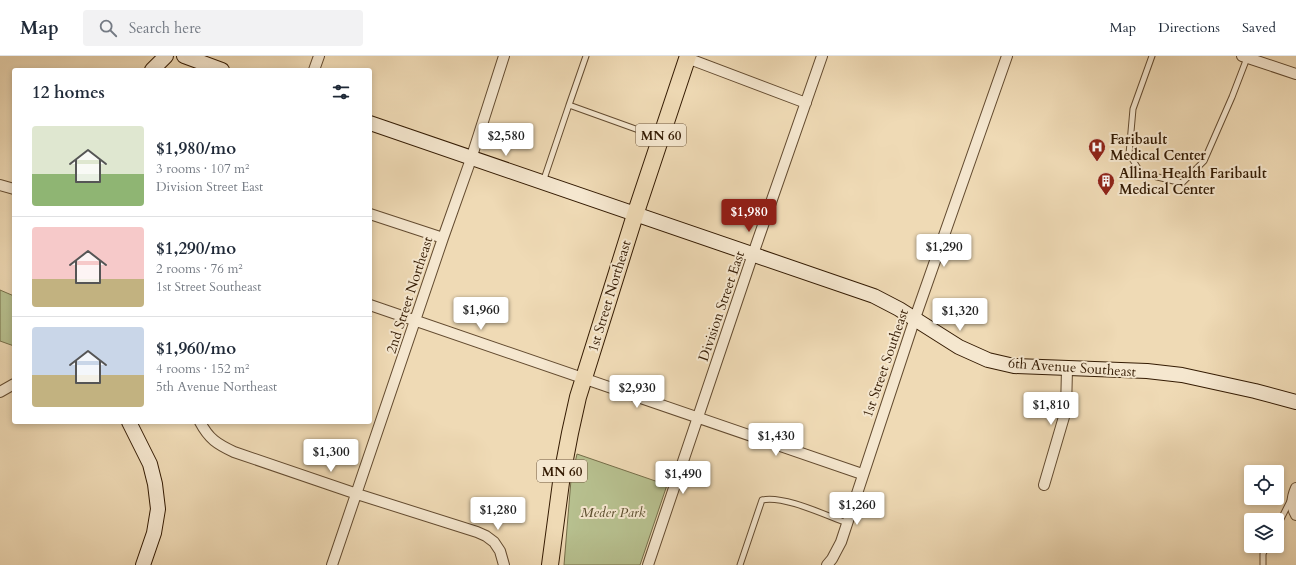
<!DOCTYPE html>
<html lang="en">
<head>
<meta charset="utf-8">
<style>
  body { margin:0; font-family:Cardo,serif; background:#f2f2f3; color:#1f2937; height:100vh; display:flex; flex-direction:column; font-size:15px; white-space:nowrap }
  * { box-sizing:border-box; margin:0 }
  p { font-size:13px; color:#747a83 }
  .icon { flex:none; width:22px; height:22px; fill:none; stroke:currentColor; stroke-width:2; stroke-linecap:round; stroke-linejoin:round }
  .map { position:relative; flex:1; overflow:hidden }
  .details { position:absolute; left:12px; top:12px; width:360px; height:356px; display:flex; flex-direction:column; background:#fff; border-radius:4px; box-shadow:0 2px 6px #0003 }
  .details>* { flex:none }
  .fabs { position:absolute; left:1244px; top:409px; display:grid; gap:8px }
  .fabs a { display:grid; place-items:center; width:40px; height:40px; border-radius:4px; background:#fff; box-shadow:0 2px 6px #0003; font-size:20px }
  .price { position:absolute; translate:-50% -34px; padding:0 9px; border-radius:4px; background:#fff; color:#222; font-size:13px; line-height:26px; filter:drop-shadow(0 1px 2px #0008) }
  .price::after { content:''; position:absolute; left:50%; top:24px; width:12px; height:9px; margin-left:-6px; background:inherit; clip-path:polygon(0 0,100% 0,50% 100%) }
  .price.selected { background:#8f2418; color:#fff }
  ul { padding:0; list-style:none }
  li { display:flex; align-items:center; gap:12px; height:100px; padding:0 20px }
  li+li { border-top:1px solid #e0e1e3 }
  li span { display:grid; place-items:center; flex:none; width:112px; height:80px; border-radius:4px; color:#555 }
  li>.icon { margin-inline-start:auto }
  span .icon { width:48px; height:48px; fill:#fffc; stroke-width:1 }
  li b { font-size:17px }
  h2 { display:flex; justify-content:space-between; align-items:center; height:48px; padding:0 20px; font-size:17px }
  header { display:flex; align-items:center; gap:24px; box-sizing:border-box; height:56px; padding:0 20px; background:#fff; border-bottom:1px solid #e0e1e3 }
  header strong { font-size:19px }
  nav { display:flex; gap:22px; margin-inline-start:auto; font-size:14px }
  .search { width:280px; height:36px; background:#f2f2f3; display:flex; align-items:center; gap:10px; box-sizing:border-box; padding:0 14px; border-radius:4px; color:#747a83; font-size:15px }
  .map>svg:first-child { display:block }
</style>
</head>
<body>
<header>
<strong>Map</strong>
<div class="search"><svg class="icon" aria-label="search" viewBox="0 0 24 24"><circle cx="10" cy="10" r="6"/><path d="M15 15l6 6"/></svg>Search here</div>
<nav><a>Map</a><a>Directions</a><a>Saved</a></nav>
</header>
<div class="map">
<svg width="1296" height="509" viewBox="0 0 1296 509">
  <rect width="100%" height="100%" fill="#efdab5"/>
  <filter id="stains"><feTurbulence type="fractalNoise" baseFrequency=".005" numOctaves="4"/><feColorMatrix values="0 0 0 0 .2 0 0 0 0 .09 0 0 0 0 .02 0 0 0 .5 -.17"/></filter>
  <radialGradient id="worn" r=".72"><stop offset=".6" stop-color="#630" stop-opacity="0"/><stop offset="1" stop-color="#630" stop-opacity=".3"/></radialGradient>
  <path fill="#b7c08f" stroke="#766e49" d="M0,234L14,240V290L0,285Z
    M577,398L667,429L640,509H564L571,424Z"/>
  <g fill="none" stroke-linecap="round" stroke-linejoin="round">
    <g stroke="#634b30" stroke-width="7">
      <path id="lane" d="M586,0L569,49L658,81
        M1152,0L1133,53L1129,98L1141,117L1182,127L1204,105L1232,41L1247,2
        M543,126L569,49
        M1277,471L1291,443
        M740,509L762,444C783,439 825,459 847,467
        M1263,509V498L1267,490"/>
    </g>
    <g stroke="#634b30" stroke-width="12">
      <path id="street" d="M1242,0L1296,18
        M687,2L806,47
        M314,14L319,0
        M0,129L14,133
        M370,158L443,182
        M370,249L862,418
        M0,336L14,328
        M200,366C209,383 217,388 234,396L357,438L477,476L486,480L494,486L500,495L504,509
        M1044,429L1066,354L1067,313
        M1296,432C1292,441 1291,451 1296,459
        M332,509L443,182L471,103L504,0
        M648,509L753,198L822,0
        M827,509L832,503L841,486L915,262L1007,0"/>
    </g>
    <g stroke="#341b03" stroke-width="16">
      <path id="secondary" d="M184,0L222,14
        M152,14L166,0
        M370,67L874,240L899,253L959,291L988,304L1014,310L1147,315L1182,319L1255,335L1296,346
        M129,366L150,408L155,428L158,453L154,477L143,509"/>
    </g>
    <g stroke="#341b03" stroke-width="18">
      <path id="primary" d="M550,509L562,419L570,377L578,341L635,159L688,0"/>
    </g>
    <use href="#lane" stroke="#f5e7cf" stroke-width="5"/>
    <use href="#street" stroke="#f5e7cf" stroke-width="10"/>
    <use href="#secondary" stroke="#f5e7cf" stroke-width="14"/>
    <use href="#primary" stroke="#efdab5" stroke-width="16"/>
  </g>
  <defs>
    <g id="hospital-pin" transform="scale(0.9)"><path d="M0 17L-7.5 6A9.5 9.5 0 1 1 7.5 6Z" fill="#8f2418" stroke="#f5e7cf"/><path d="M-5-5h3v3.5h4V-5h3V5h-3V1.5h-4V5h-3Z" fill="#fff"/></g>
    <g id="building-pin" transform="scale(0.9)"><path d="M0 17L-7.5 6A9.5 9.5 0 1 1 7.5 6Z" fill="#8f2418" stroke="#f5e7cf"/><path d="M-4-6H4V6H1V3H-1V6H-4ZM-2.5-4.3h1.7v1.8h-1.7ZM.8-4.3h1.7v1.8H.8ZM-2.5-1h1.7V.8h-1.7ZM.8-1h1.7V.8H.8Z" fill="#fff"/></g>
  </defs>
  <g fill-rule="evenodd">
    <use href="#hospital-pin" x="1097" y="91"/>
    <use href="#building-pin" x="1106" y="125"/>
  </g>
  <g text-anchor="middle" stroke-width="4" stroke-linejoin="round" paint-order="stroke">
    <g fill="#f5e7cf" stroke="#6e5840" stroke-width="1">
      <rect x="636" y="68" width="50" height="22" rx="3"/>
      <rect x="537" y="404" width="50" height="22" rx="3"/>
    </g>
    <g font-size="13" font-weight="bold" fill="#341b03">
      <text x="661" y="84">MN 60</text>
      <text x="562" y="420">MN 60</text>
    </g>
    <g font-size="14" font-weight="bold" fill="#341b03" stroke="#f5e7cf" text-anchor="start">
      <text x="1110" y="88">Faribault<tspan x="1110" dy="16">Medical Center</tspan></text>
      <text x="1119" y="122">Allina Health Faribault<tspan x="1119" dy="16">Medical Center</tspan></text>
    </g>
    <g font-size="14" fill="#341b03" stroke="#f5e7cf">
      <text transform="translate(409 239) rotate(-72)" y="5">2nd Street Northeast</text>
      <text transform="translate(609 240) rotate(-73)" y="5">1st Street Northeast</text>
      <text transform="translate(721 250) rotate(-71)" y="5">Division Street East</text>
      <text transform="translate(885 307) rotate(-71)" y="5">1st Street Southeast</text>
      <text transform="translate(1072 311) rotate(4)" y="5">6th Avenue Southeast</text>
    </g>
    <g font-size="14" font-style="italic" fill="#5b4d2d" stroke="#f5e7cf">
      <text x="613" y="461">Meder Park</text>
    </g>
  </g>
  <rect width="100%" height="100%" filter="url(#stains)"/>
  <rect width="100%" height="100%" fill="url(#worn)"/>
</svg>
<div class="fabs">
<a><svg class="icon" aria-label="locate" viewBox="0 0 24 24"><circle cx="12" cy="12" r="6"/><path d="M12 2v4M12 18v4M2 12h4M18 12h4"/></svg></a>
<a><svg class="icon" aria-label="layers" viewBox="0 0 24 24"><path d="M12 4l9 5-9 5-9-5zM3 14l9 5 9-5"/></svg></a>
</div>
<b class="price" style="left:506px;top:101px">$2,580</b>
<b class="price selected" style="left:749px;top:177px">$1,980</b>
<b class="price" style="left:944px;top:212px">$1,290</b>
<b class="price" style="left:481px;top:275px">$1,960</b>
<b class="price" style="left:960px;top:276px">$1,320</b>
<b class="price" style="left:637px;top:353px">$2,930</b>
<b class="price" style="left:1051px;top:370px">$1,810</b>
<b class="price" style="left:776px;top:401px">$1,430</b>
<b class="price" style="left:331px;top:417px">$1,300</b>
<b class="price" style="left:683px;top:439px">$1,490</b>
<b class="price" style="left:857px;top:470px">$1,260</b>
<b class="price" style="left:498px;top:475px">$1,280</b>
<section class="details">
<h2>12 homes<svg class="icon" aria-label="filters" viewBox="0 0 24 24"><path d="M4 7h16M4 17h16"/><circle cx="9" cy="7" r="2"/><circle cx="15" cy="17" r="2"/></svg></h2>
<ul>
<li><span style="background:linear-gradient(#dfe7d0 60%,#8fb573 0)"><svg class="icon" aria-label="home" viewBox="0 0 24 24"><path d="M3 11l9-7 9 7M6 9v11h12V9"/></svg></span><div><b>$1,980/mo</b><p>3 rooms · 107 m²</p><p>Division Street East</p></div></li>
<li><span style="background:linear-gradient(#f6c9c9 65%,#c2b280 0)"><svg class="icon" aria-label="home" viewBox="0 0 24 24"><path d="M3 11l9-7 9 7M6 9v11h12V9"/></svg></span><div><b>$1,290/mo</b><p>2 rooms · 76 m²</p><p>1st Street Southeast</p></div></li>
<li><span style="background:linear-gradient(#c9d6e8 60%,#c2b280 0)"><svg class="icon" aria-label="home" viewBox="0 0 24 24"><path d="M3 11l9-7 9 7M6 9v11h12V9"/></svg></span><div><b>$1,960/mo</b><p>4 rooms · 152 m²</p><p>5th Avenue Northeast</p></div></li>
</ul>
</section>
</div>
</body>
</html>
